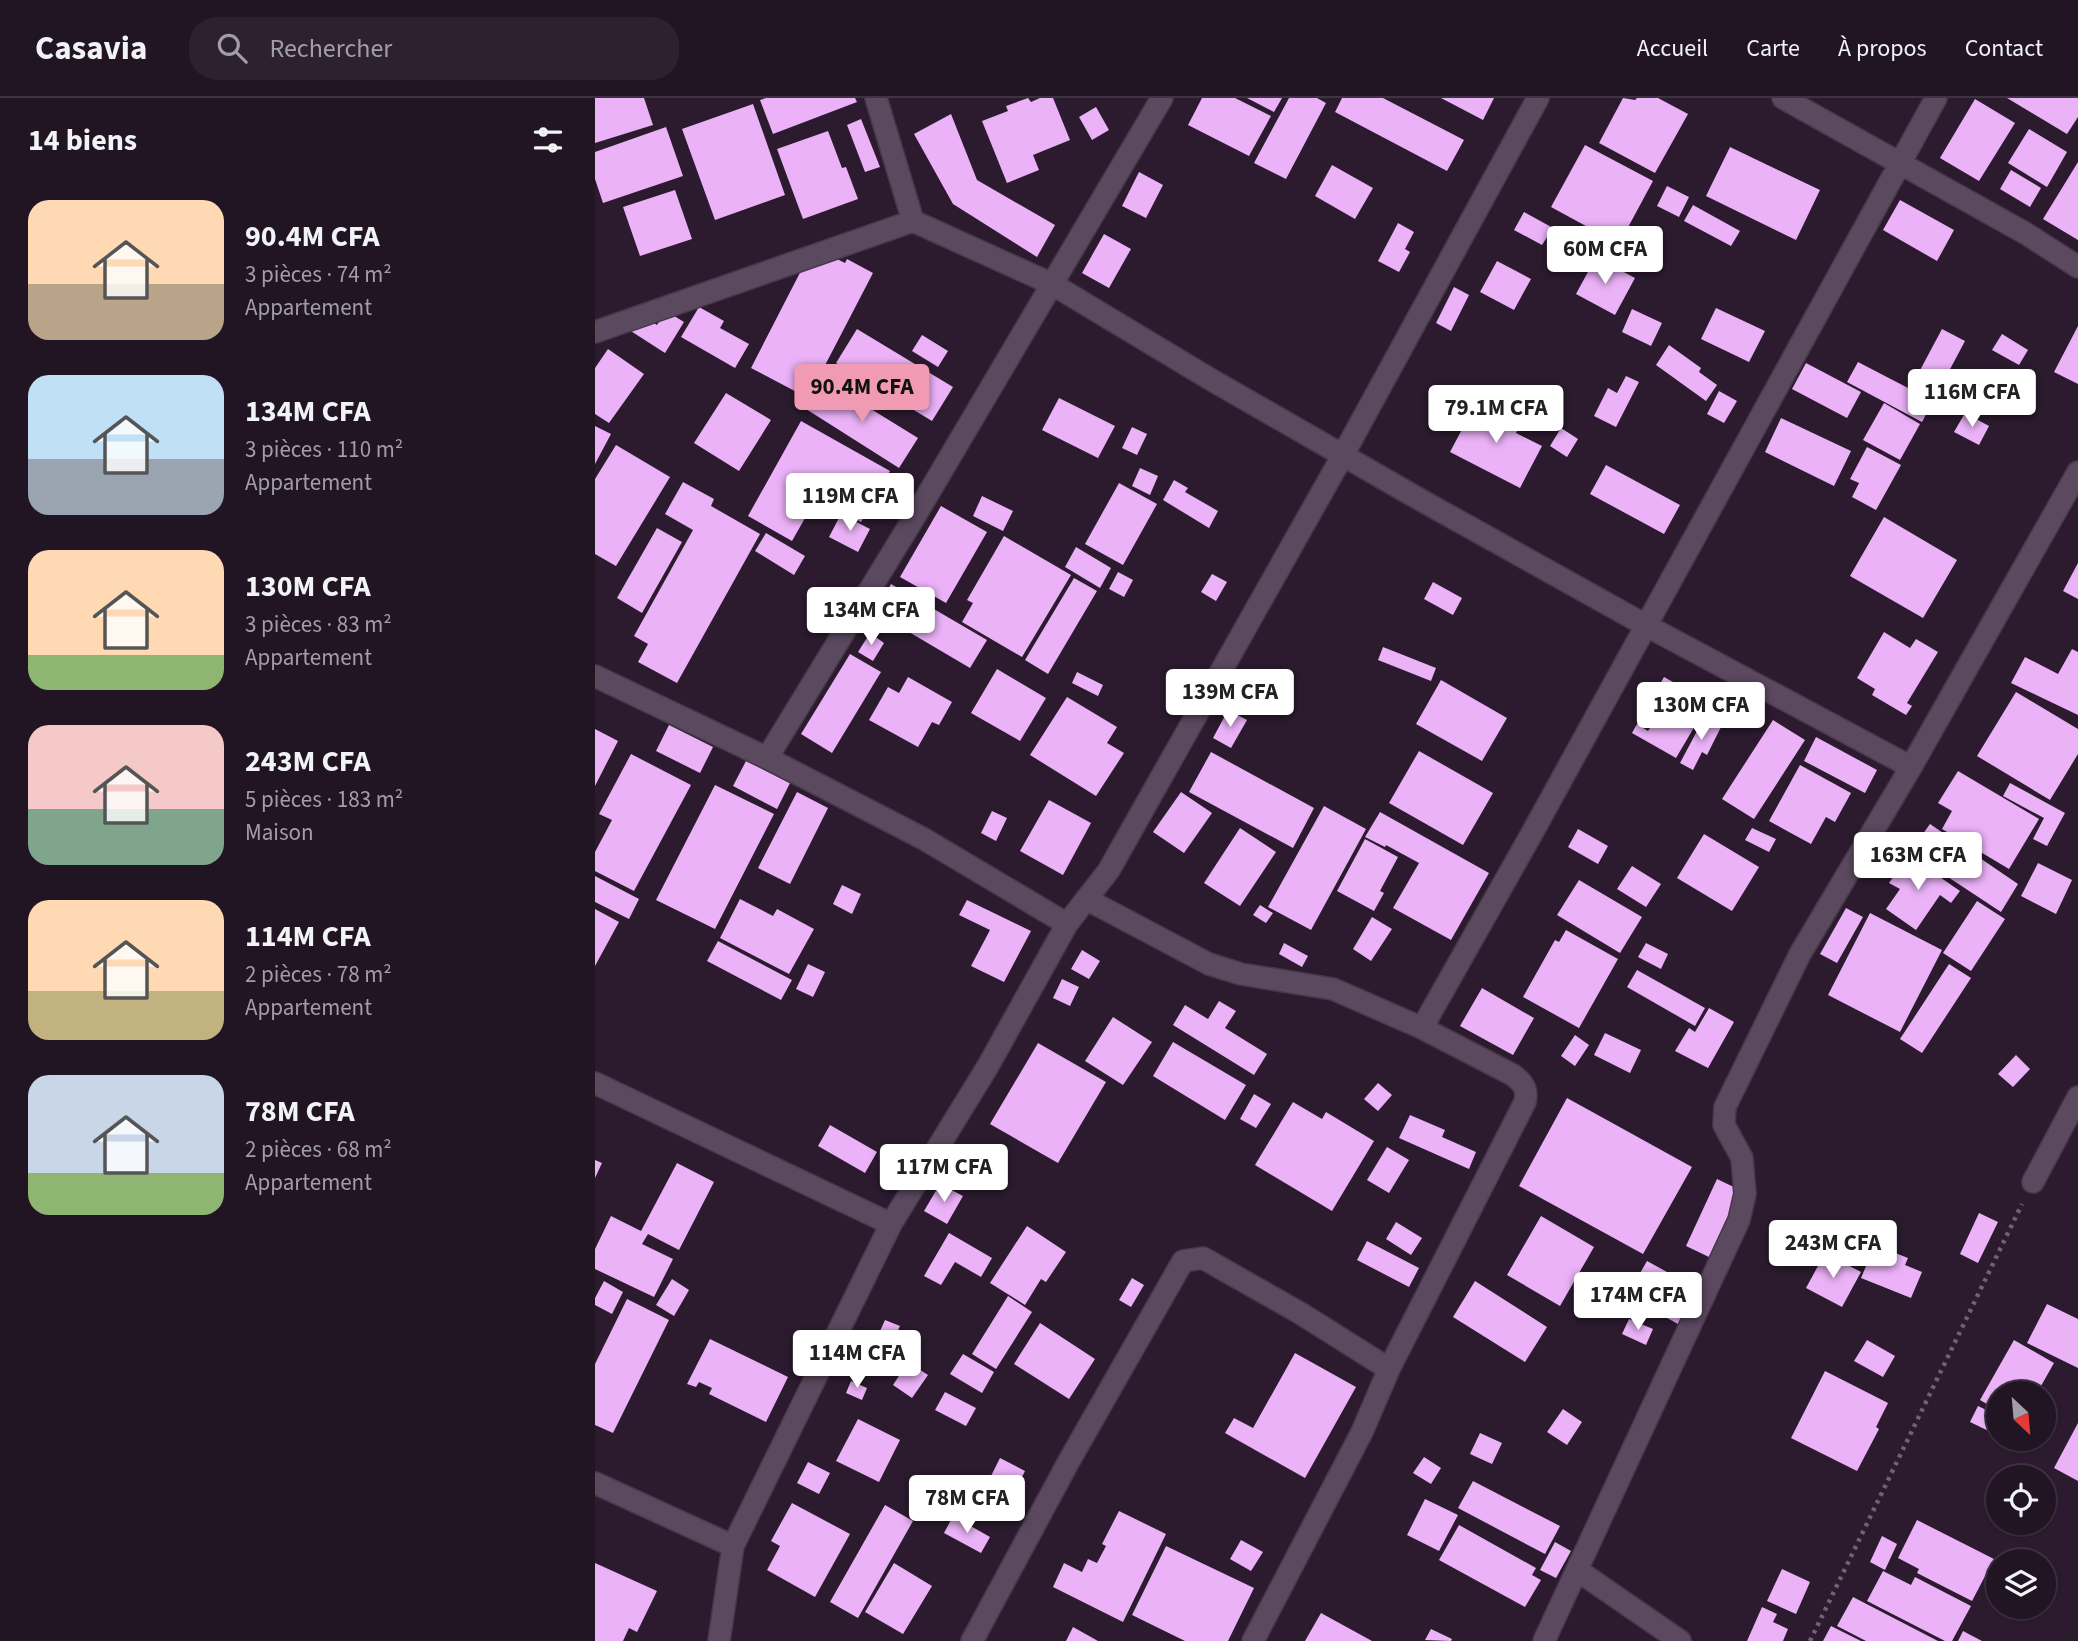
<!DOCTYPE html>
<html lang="fr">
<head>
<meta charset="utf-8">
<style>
  body { margin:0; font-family:"Source Sans 3",sans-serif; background:#2d2130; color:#f1f3f6; height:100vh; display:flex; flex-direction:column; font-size:26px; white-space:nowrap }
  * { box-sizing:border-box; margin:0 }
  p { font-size:23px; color:#a29ea6 }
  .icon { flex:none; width:38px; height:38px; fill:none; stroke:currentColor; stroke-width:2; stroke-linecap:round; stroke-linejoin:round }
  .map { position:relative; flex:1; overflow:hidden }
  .drawer { display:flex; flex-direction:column; background:#211423; width:595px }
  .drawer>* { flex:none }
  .needle { width:46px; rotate:154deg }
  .fabs { position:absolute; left:1391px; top:1283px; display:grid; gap:14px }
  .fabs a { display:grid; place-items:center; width:70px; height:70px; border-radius:50%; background:#211423; box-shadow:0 2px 5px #0004,0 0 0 2px #3e3341; font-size:35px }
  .price { position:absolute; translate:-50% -60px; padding:0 16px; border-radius:7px; background:#fff; color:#222; font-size:23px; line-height:46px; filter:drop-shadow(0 2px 4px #0008) }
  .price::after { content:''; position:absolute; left:50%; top:42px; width:21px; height:16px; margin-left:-10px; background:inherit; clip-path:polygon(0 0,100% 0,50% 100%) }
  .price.active { background:#f19ab4; color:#111 }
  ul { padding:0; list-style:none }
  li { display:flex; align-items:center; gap:21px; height:175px; padding:0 28px }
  li span { display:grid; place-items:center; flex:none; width:196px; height:140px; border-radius:21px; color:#555 }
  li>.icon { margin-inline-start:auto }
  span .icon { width:84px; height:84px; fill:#fffc; stroke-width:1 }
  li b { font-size:30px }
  h2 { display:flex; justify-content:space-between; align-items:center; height:84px; padding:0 28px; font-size:30px }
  header { display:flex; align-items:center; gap:42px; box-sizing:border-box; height:98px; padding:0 35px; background:#211423; border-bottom:2px solid #3e3341 }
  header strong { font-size:33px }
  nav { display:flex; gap:38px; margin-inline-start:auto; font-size:24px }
  .search { width:490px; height:63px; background:#2d2130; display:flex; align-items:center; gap:18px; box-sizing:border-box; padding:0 24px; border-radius:28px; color:#a29ea6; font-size:26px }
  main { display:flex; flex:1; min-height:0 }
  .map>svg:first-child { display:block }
</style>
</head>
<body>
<header>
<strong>Casavia</strong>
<div class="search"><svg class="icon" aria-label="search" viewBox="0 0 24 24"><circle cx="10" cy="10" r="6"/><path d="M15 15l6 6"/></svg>Rechercher</div>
<nav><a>Accueil</a><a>Carte</a><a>À propos</a><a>Contact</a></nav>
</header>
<main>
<section class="drawer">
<h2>14 biens<svg class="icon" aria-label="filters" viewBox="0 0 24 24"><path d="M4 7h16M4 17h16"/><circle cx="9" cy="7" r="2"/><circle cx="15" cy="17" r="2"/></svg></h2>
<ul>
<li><span style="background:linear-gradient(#ffd9b3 60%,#b9a48a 0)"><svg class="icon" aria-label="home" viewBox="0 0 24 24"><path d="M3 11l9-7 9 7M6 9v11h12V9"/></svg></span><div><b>90.4M CFA</b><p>3 pièces · 74 m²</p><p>Appartement</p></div></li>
<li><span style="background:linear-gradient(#bfe0f5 60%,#9aa5b1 0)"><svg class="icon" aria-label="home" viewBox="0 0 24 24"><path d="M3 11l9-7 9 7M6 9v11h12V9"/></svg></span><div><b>134M CFA</b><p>3 pièces · 110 m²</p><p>Appartement</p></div></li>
<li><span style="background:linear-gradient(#ffd9b3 75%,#8fb573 0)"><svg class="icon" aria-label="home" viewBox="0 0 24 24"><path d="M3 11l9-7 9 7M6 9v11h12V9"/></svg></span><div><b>130M CFA</b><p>3 pièces · 83 m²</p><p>Appartement</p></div></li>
<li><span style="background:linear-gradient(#f6c9c9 60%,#7fa58c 0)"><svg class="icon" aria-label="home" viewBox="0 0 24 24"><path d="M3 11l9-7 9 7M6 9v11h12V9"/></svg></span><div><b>243M CFA</b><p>5 pièces · 183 m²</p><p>Maison</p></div></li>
<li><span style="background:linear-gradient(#ffd9b3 65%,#c2b280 0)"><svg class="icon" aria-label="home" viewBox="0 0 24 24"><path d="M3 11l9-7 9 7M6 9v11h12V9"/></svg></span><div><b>114M CFA</b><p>2 pièces · 78 m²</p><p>Appartement</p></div></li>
<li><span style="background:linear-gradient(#c9d6e8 70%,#8fb573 0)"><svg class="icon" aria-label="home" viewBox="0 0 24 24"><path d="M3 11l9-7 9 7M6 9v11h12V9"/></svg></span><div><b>78M CFA</b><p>2 pièces · 68 m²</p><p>Appartement</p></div></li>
</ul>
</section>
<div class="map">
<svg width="1483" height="1543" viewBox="0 0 1483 1543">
  <rect width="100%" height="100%" fill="#2c1b2f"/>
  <path fill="#ebb2f8" d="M0,0H49L58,27L0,45Z
    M171,0H260L262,4L178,36L165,2Z
    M433,0L436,4L445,0H458L475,42L438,57L444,72L412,85L387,23L413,13L411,8Z
    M607,0H640L676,18L654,58L593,27Z
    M652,0H687L679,14Z
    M694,0H722L731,5L691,81L659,65Z
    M747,0H788L869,42L852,73L740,14Z
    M846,0H899L888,22Z
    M1028,0L1040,2L1042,0H1063L1093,16L1060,75L1004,45Z
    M1412,0H1483V19L1472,36Z
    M1380,1L1420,25L1384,83L1345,60Z
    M158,6L190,97L120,122L87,31Z
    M501,9L514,32L497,42L484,19Z
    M356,16L382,82L460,127L442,159L358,106L319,36Z
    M266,21L285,69L270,74L252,27Z
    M71,29L88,78L8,105L0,81V54Z
    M1434,31L1472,54L1452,89L1413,65Z
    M233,33L247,70L251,69L263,101L208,121L182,51Z
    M990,47L1058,83L1017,159L993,146L1000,133L956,109Z
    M1135,49L1225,92L1201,142L1111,98Z
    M1483,64V142L1448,121Z
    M737,67L778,90L760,121L720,98Z
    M1416,72L1446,90L1435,109L1405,91Z
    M544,74L568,87L551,120L527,108Z
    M1072,88L1094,99L1084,119L1062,108Z
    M80,92L97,141L45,158L28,109Z
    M1305,102L1359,132L1342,163L1288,132Z
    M1098,107L1145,133L1136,148L1089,123Z
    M929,114L958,130L947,147L919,132Z
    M803,125L819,134L810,151L815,154L804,174L783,163Z
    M509,136L536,151L514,190L487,175Z
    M238,159L250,165L252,161L278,175L213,300L156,270L211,163Z
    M1001,159L1040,180L1020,217L981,196Z
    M902,163L936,181L919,212L885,194Z
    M859,189L874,197L856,233L841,225Z
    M104,209L129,223L125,230L154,246L140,270L86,239Z
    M1121,210L1170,233L1154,264L1106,241Z
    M1037,211L1067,225L1056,248L1027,234Z
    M71,213L89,224L70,255L28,228L48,218L62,227Z
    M1483,228V286L1459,274Z
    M262,231L358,289L337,323L241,265Z
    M1347,231L1370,243L1327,324L1252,284L1263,264L1315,291Z
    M1407,236L1433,252L1424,267L1397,252Z
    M327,237L353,253L343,269L317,253Z
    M1074,247L1106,270L1104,274L1122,287L1111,303L1061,267Z
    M13,251L49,276L14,325L0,316V270Z
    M1211,265L1266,294L1252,320L1197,291Z
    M1031,278L1044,284L1021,329L999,318L1013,290L1022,295Z
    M229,282L323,340L304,370L211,311Z
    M1124,293L1142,303L1129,325L1112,316Z
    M131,295L176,322L144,373L99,345Z
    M464,300L520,328L503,360L447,332Z
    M882,303L926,325L921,335L947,348L925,390L855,354Z
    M1289,305L1325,326L1305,362L1268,342Z
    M1370,315L1394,328L1384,347L1359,334Z
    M1186,320L1256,353L1239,388L1170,354Z
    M206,323L295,373L266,424L222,399L197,443L153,418Z
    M0,328L16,336L0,366Z
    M537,329L552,336L542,357L527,350Z
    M966,330L983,341L972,359L955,348Z
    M21,347L75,379L21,468L0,456V381Z
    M1272,349L1306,367L1281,412L1257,399L1264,385L1255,381Z
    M1011,367L1085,407L1069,436L995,396Z
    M545,370L563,378L555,397L537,388Z
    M579,382L593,390L590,394L623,413L614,430L568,402Z
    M88,384L119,401L116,408L165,436L82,585L43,564L53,546L39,538L98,432L70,416Z
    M524,385L562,406L528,467L490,446Z
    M387,398L418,413L408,433L378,418Z
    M346,408L392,434L351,505L305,479Z
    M246,416L275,431L263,454L234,439Z
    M1289,419L1362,462L1328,520L1255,478Z
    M62,430L87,444L47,515L22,500Z
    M171,435L210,458L199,477L160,453Z
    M409,438L476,477L427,559L367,524L378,505L372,502Z
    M481,449L516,470L505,490L470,469Z
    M1483,465V501L1468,493Z
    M523,474L538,482L529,499L514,491Z
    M617,476L632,484L621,503L606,494Z
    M479,480L502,493L453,576L430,562Z
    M838,484L867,500L858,517L829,501Z
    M296,486L392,542L375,570L280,514Z
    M1289,534L1315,550L1321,541L1343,554L1312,605L1317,608L1311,617L1277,597L1280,591L1262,580Z
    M275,535L289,545L278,563L263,554Z
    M788,549L841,570L836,583L783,562Z
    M1477,551L1483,554V617L1416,585L1430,559L1463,576Z
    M255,556L286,574L237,655L206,636Z
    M402,571L451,600L425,643L376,615Z
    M482,574L508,587L503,598L477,585Z
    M313,579L357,604L344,627L337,624L323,649L274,622L293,589L304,595Z
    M1069,579L1114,604L1081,660L1037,635L1042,626L1053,633L1058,625L1046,619Z
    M846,582L912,620L887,663L821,626Z
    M1421,594L1483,631V656L1455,702L1382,658Z
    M472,599L522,629L512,645L529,655L501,698L435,657Z
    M633,612L652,622L636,650L618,640Z
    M1110,618L1127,627L1112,657L1107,654L1098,672L1085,665Z
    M1178,622L1210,642L1159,721L1127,701Z
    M74,627L118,649L105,675L61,653Z
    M0,631L23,643L0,688Z
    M1221,639L1282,672L1270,695L1209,663Z
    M824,653L898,695L868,747L794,705Z
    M616,654L719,710L698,750L594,694Z
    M36,656L96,687L39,793L0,773V754L17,722L4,716Z
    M151,663L195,685L182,711L138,688Z
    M1205,667L1256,695L1240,724L1231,719L1216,746L1174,723Z
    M1363,673L1444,721L1414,771L1347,731L1357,713L1343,705Z
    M1415,685L1470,715L1452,748L1438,741L1449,720L1408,698Z
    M120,687L179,716L120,831L61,802Z
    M202,694L233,710L195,786L163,770Z
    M586,694L617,715L589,755L558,734Z
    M454,702L496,725L468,777L425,753Z
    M729,708L771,731L716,832L673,809Z
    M397,713L412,720L401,743L386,735Z
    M785,714L894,775L856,842L798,810L824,765L791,747L790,749L770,739Z
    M1335,726L1423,786L1406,814L1315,754Z
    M645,730L681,754L645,808L609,785Z
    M1157,730L1181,741L1174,754L1150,742Z
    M983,731L1013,748L1003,766L973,749Z
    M1109,736L1164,769L1137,813L1082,780Z
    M770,741L803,759L785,793L789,795L779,813L742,793Z
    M1313,757L1365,793L1356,805L1345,797L1321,832L1291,811L1305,791L1294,785Z
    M1443,765L1477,782L1461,816L1426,798Z
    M1037,768L1066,786L1051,809L1022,791Z
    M0,778L44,801L34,821L0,804Z
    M984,782L1047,819L1025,855L962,817Z
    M247,787L266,796L257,816L238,806Z
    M145,801L178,818L182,811L219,831L194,876L125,840Z
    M372,802L436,833L409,884L376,868L395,832L364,817Z
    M1382,803L1410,821L1376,873L1348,855Z
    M665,807L678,815L671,825L658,817Z
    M1251,810L1268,819L1242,865L1225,856Z
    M0,811L24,824L0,868Z
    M1275,815L1347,852L1305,934L1233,897Z
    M777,819L797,831L776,863L758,851Z
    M971,832L1023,861L984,930L928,899L960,842L964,844Z
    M123,843L197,882L186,902L112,863Z
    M689,845L713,858L707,869L684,856Z
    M1051,845L1073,856L1066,871L1043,859Z
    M487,852L505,863L494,881L476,871Z
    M213,866L230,874L218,899L201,891Z
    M1354,866L1376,880L1327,955L1305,941Z
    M1042,872L1110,910L1100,928L1032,889Z
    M467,881L484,889L475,908L458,900Z
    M887,890L939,920L918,957L865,928Z
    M624,903L641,913L630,930L672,956L659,977L578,927L590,907L613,921Z
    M1114,910L1139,924L1113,970L1080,953L1094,930L1100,934Z
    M518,919L557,944L528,987L490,963Z
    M1010,935L1046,952L1035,975L999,957Z
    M980,937L994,947L980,968L966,958Z
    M578,944L651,987L630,1022L558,978Z
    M443,945L511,984L463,1065L395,1026Z
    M1421,957L1435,971L1418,989L1403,976Z
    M783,985L797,997L783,1013L769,1001Z
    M659,996L676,1006L661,1030L645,1021Z
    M972,1000L1097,1069L1048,1156L924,1088Z
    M698,1004L727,1021L731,1014L779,1043L737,1113L660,1067Z
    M815,1017L850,1032L847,1039L881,1054L874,1071L804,1040Z
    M235,1027L282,1054L270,1075L223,1048Z
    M792,1049L814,1062L794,1095L772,1082Z
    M0,1062L7,1065L0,1080Z
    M82,1065L119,1084L84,1152L53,1136L47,1146L78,1161L59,1199L0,1171V1151L16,1118L46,1133Z
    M1122,1081L1145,1092L1114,1159L1091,1148Z
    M345,1086L368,1098L352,1126L329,1113Z
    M1384,1115L1403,1124L1383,1165L1365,1156Z
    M946,1118L999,1149L965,1208L912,1177Z
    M801,1124L827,1140L816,1157L791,1141Z
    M432,1128L471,1154L451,1184L446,1181L430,1207L395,1185Z
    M354,1135L397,1160L386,1179L360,1164L346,1187L329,1178Z
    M772,1143L824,1170L814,1189L762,1162Z
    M1280,1147L1313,1160L1310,1167L1327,1174L1316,1200L1266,1180Z
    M1230,1155L1266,1174L1247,1209L1211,1190Z
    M1052,1163L1103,1191L1083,1226L1032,1198Z
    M537,1180L549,1187L536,1209L524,1202Z
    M77,1181L94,1192L79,1218L61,1207Z
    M9,1183L28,1194L17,1216L0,1207V1200Z
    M880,1183L952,1229L930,1264L858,1219Z
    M413,1198L437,1214L401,1271L377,1256Z
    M32,1201L74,1222L18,1335L0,1327V1266Z
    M1452,1206L1483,1221V1270L1432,1245Z
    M1034,1221L1058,1231L1051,1247L1027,1236Z
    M290,1222L305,1228L290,1259L276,1253Z
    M445,1225L500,1261L474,1301L419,1266Z
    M115,1241L193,1279L171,1324L114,1296L117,1290L104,1284L101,1289L92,1286Z
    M1272,1242L1300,1258L1288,1279L1259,1263Z
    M1419,1242L1459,1265L1442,1295H1404V1313L1385,1302Z
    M700,1255L761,1289L710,1380L630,1335L639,1320L658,1330Z
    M368,1256L399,1274L387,1295L355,1276Z
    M313,1264L333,1277L317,1300L298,1287Z
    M1230,1273L1293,1305L1281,1329L1284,1331L1262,1373L1196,1340Z
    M256,1283L272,1290L267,1302L251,1295Z
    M350,1294L381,1310L371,1328L340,1312Z
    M1383,1308L1404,1318V1338L1375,1324Z
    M968,1311L987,1324L972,1347L952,1334Z
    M263,1321L305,1342L284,1384L241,1363Z
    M1483,1325V1383L1459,1370Z
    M885,1335L907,1345L897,1366L875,1356Z
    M829,1359L846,1370L836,1386L818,1375Z
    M405,1360L430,1373L421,1391L396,1378Z
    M213,1364L235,1375L224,1396L202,1385Z
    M878,1383L965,1428L950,1456L863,1410Z
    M830,1401L863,1417L844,1453L812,1437Z
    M197,1405L255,1436L220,1499L172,1472L185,1448L176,1443Z
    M290,1407L318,1423L263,1520L235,1504Z
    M524,1413L571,1436L528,1524L458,1489L469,1465L487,1474L493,1461L502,1465L511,1448L507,1446Z
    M358,1418L395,1439L386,1455L349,1435Z
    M1322,1422L1399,1461L1377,1503L1322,1475L1324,1471L1303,1460Z
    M864,1427L941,1470L937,1477L946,1482L930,1509L844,1462Z
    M1287,1438L1302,1446L1290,1472L1275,1464Z
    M646,1442L668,1454L656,1473L635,1461Z
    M960,1444L976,1453L961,1480L945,1472Z
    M571,1448L659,1490L633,1543H590L537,1517Z
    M0,1465L62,1493L42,1534L34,1530L28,1543H0Z
    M299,1465L337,1488L308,1536L270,1514Z
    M1187,1471L1215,1484L1201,1516L1172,1503Z
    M1288,1473L1316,1487L1320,1479L1376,1508L1357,1543H1350L1272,1503Z
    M1258,1499L1343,1543H1271L1242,1528Z
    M1404,1508H1419L1416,1515Z
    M1167,1509L1182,1516L1178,1524L1193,1531L1188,1543H1152Z
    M726,1515L777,1543H710Z
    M1236,1528L1266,1543H1228Z
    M478,1529L503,1543H471Z
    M836,1531L857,1541L856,1543L830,1542Z
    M1368,1533L1387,1543H1363Z"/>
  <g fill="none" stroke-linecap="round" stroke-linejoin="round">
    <g stroke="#47384a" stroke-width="24">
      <path id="minor" d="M281,0L318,123
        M1188,0L1430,135L1483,169
        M0,234L318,123L457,186L615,281L824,401L1052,528L1316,669
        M0,578L172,660L329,741L472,826
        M172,660L323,413L567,0
        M491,801L614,866L646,876L738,891L827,930L918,977C928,985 933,991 930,1004L794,1271L767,1334L658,1543
        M827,930L936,737L1341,0
        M0,985L296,1126
        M1438,1084L1483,999
        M0,1385L138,1448
        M982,1472L1085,1543
        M124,1543L138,1448L296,1126L393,968L472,826L514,772L748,357L943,0
        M377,1543L474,1363L588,1163L608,1160L705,1215L794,1271
        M949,1543L1144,1122L1150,1096L1147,1060L1129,1027L1130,1009L1205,856L1316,669L1483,374"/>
    </g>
    <path stroke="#706173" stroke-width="4.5" stroke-dasharray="3.5 5" stroke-linecap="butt" d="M1215,1543L1427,1106"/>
    <use href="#minor" stroke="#5b4960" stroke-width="21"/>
  </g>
</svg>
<div class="fabs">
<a><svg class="needle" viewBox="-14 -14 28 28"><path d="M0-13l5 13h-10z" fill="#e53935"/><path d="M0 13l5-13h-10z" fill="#a29ea6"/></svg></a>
<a><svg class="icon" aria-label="locate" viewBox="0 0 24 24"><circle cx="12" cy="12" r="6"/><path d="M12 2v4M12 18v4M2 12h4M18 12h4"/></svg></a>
<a><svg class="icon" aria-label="layers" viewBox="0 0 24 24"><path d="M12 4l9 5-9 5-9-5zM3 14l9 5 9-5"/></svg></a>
</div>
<b class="price" style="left:1010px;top:188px">60M CFA</b>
<b class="price active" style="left:267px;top:326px">90.4M CFA</b>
<b class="price" style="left:1377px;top:331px">116M CFA</b>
<b class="price" style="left:901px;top:347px">79.1M CFA</b>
<b class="price" style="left:255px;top:435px">119M CFA</b>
<b class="price" style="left:276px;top:549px">134M CFA</b>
<b class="price" style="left:635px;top:631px">139M CFA</b>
<b class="price" style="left:1106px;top:644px">130M CFA</b>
<b class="price" style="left:1323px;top:794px">163M CFA</b>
<b class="price" style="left:349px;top:1106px">117M CFA</b>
<b class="price" style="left:1238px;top:1182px">243M CFA</b>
<b class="price" style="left:1043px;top:1234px">174M CFA</b>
<b class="price" style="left:262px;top:1292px">114M CFA</b>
<b class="price" style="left:372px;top:1437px">78M CFA</b>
</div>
</main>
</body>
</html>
